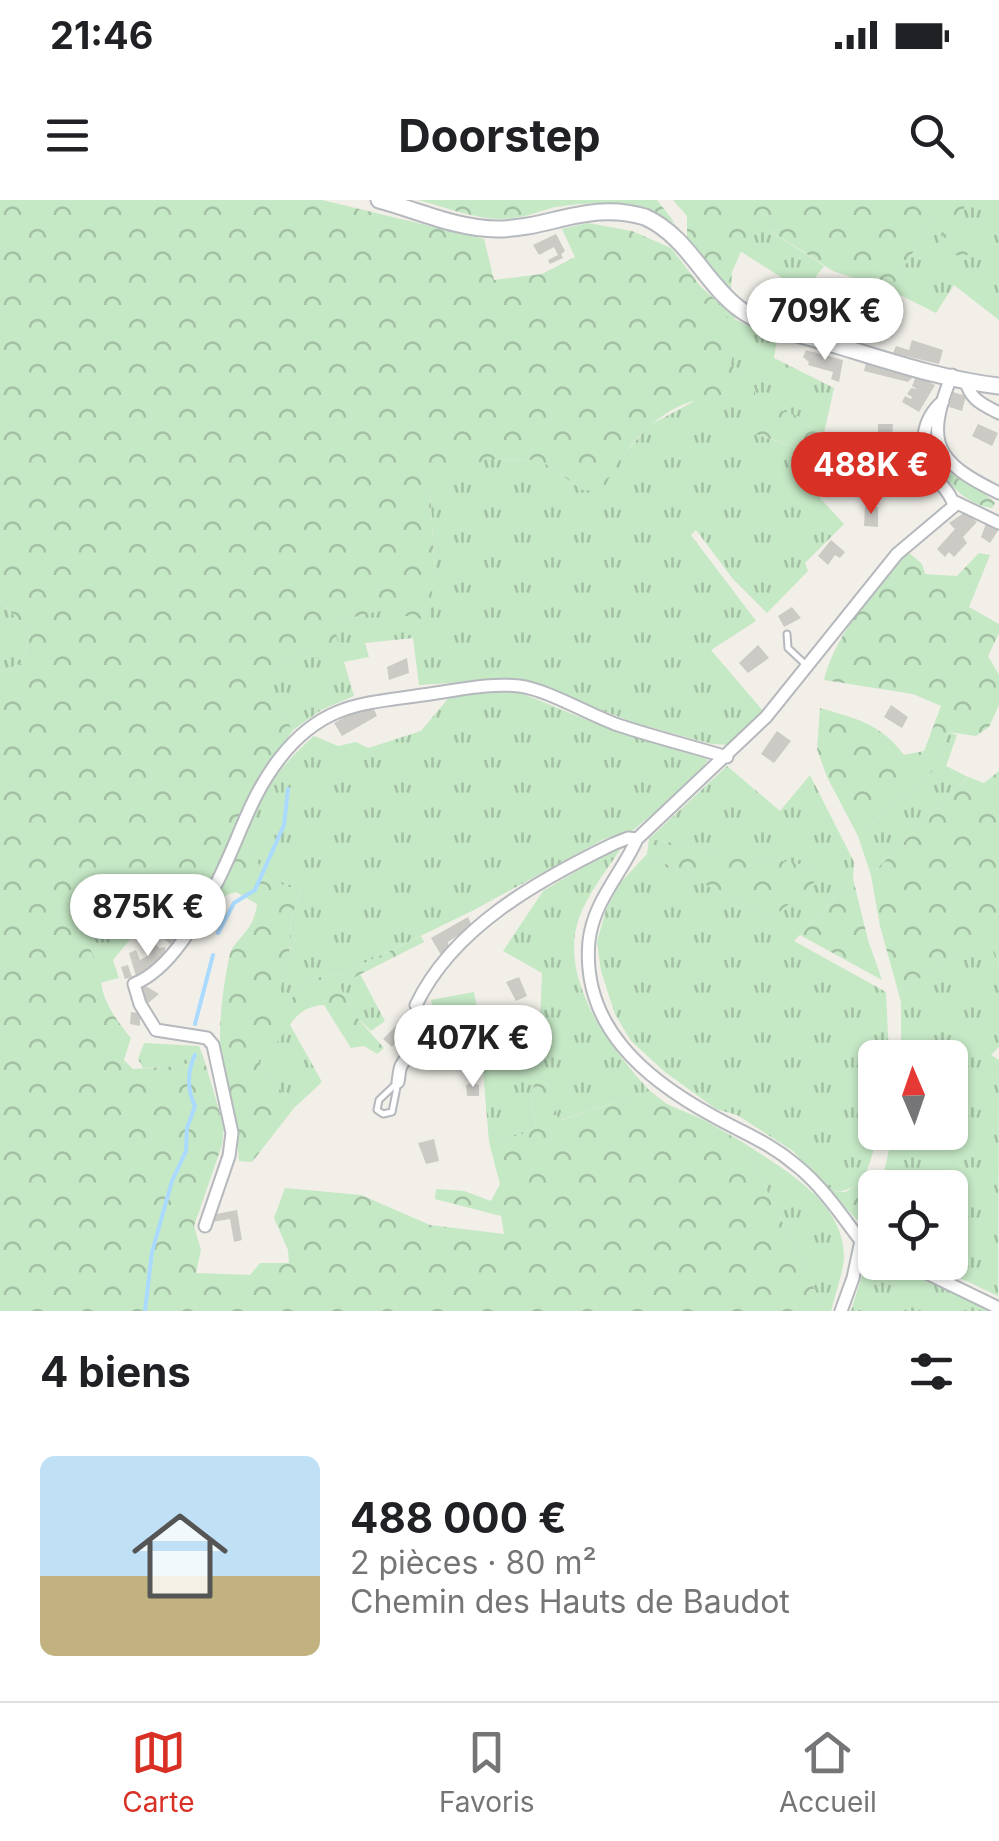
<!DOCTYPE html>
<html lang="fr">
<head>
<meta charset="utf-8">
<style>
  body { margin:0; font-family:Inter,sans-serif; background:#f6f6f6; color:#202124; height:100vh; display:flex; flex-direction:column; font-size:38px; white-space:nowrap }
  * { box-sizing:border-box; margin:0 }
  p { font-size:32px; color:#757577 }
  .icon { flex:none; width:55px; height:55px; fill:none; stroke:currentColor; stroke-width:2; stroke-linecap:round; stroke-linejoin:round }
  .map { position:relative; height:1111px; overflow:hidden }
  .drawer { display:flex; flex-direction:column; background:#fff; flex:1 }
  .drawer>* { flex:none }
  .needle { width:65px; rotate:358deg }
  .tools { position:absolute; left:858px; top:840px; display:grid; gap:20px }
  .tools a { display:grid; place-items:center; width:110px; height:110px; border-radius:15px; background:#fff; box-shadow:0 2px 8px #0004; font-size:50px }
  .price { position:absolute; translate:-50% -85px; padding:0 22px; border-radius:35px; background:#fff; color:#222; font-size:32px; line-height:65px; filter:drop-shadow(0 2px 5px #0008) }
  .price::after { content:''; position:absolute; left:50%; top:60px; width:30px; height:22px; margin-left:-15px; background:inherit; clip-path:polygon(0 0,100% 0,50% 100%) }
  .price.current { background:#d93025; color:#fff }
  ul { padding:0; list-style:none }
  li { display:flex; align-items:center; gap:30px; height:250px; padding:0 40px }
  li+li { border-top:2px solid #e0e0e0 }
  li span { display:grid; place-items:center; flex:none; width:280px; height:200px; border-radius:15px; color:#555 }
  li>.icon { margin-inline-start:auto }
  span .icon { width:120px; height:120px; fill:#fffc; stroke-width:1 }
  li b { font-size:42px }
  h2 { display:flex; justify-content:space-between; align-items:center; height:120px; padding:0 40px; font-size:42px }
  .status { display:flex; justify-content:space-between; align-items:center; height:70px; padding:0 50px; background:#fff; direction:ltr }
  .status svg { height:28px; fill:currentColor }
  header { display:flex; justify-content:space-between; align-items:center; height:130px; padding:0 40px; background:#fff; font-size:45px; font-weight:700 }
  .tabs { display:flex; justify-content:space-around; align-items:center; height:140px; border-top:2px solid #e0e0e0; background:#fff; font-size:28px; color:#757577 }
  .tabs a { display:grid; justify-items:center; gap:5px }
  .tabs .current { color:#d93025 }
  .map>svg:first-child { display:block }
</style>
</head>
<body>
<div class="status"><b>21:46</b><svg viewBox="0 0 49 12"><path d="M0 12V9h3v3zM5 12V6h3v6zM10 12V3h3v9zM15 12V0h3v12zM26 1h20v11H26zM47 4h2v5h-2z"/></svg></div>
<header><svg class="icon" aria-label="menu" viewBox="0 0 24 24"><path d="M4 6h16M4 12h16M4 18h16"/></svg>Doorstep<svg class="icon" aria-label="search" viewBox="0 0 24 24"><circle cx="10" cy="10" r="6"/><path d="M15 15l6 6"/></svg></header>
<div class="map">
<svg width="999" height="1111" viewBox="0 0 999 1111">
  <defs>
    <pattern id="grass-tufts" width="24" height="20" patternUnits="userSpaceOnUse" patternTransform="scale(2.5)"><rect width="24" height="20" fill="#c5e8c5"/><path d="M3 7l-1-3M5 7V3M7 7l1-3M15 17l-1-3M17 17v-4M19 17l1-3" fill="none" stroke="#a3c0a4"/></pattern>
    <pattern id="forest-crowns" width="20" height="18" patternUnits="userSpaceOnUse" patternTransform="scale(2.5)"><rect width="20" height="18" fill="#c5e8c5"/><path d="M2 6a3 3 0 1 1 6 0M12 15a3 3 0 1 1 6 0" fill="none" stroke="#a3c0a4"/></pattern>
  </defs>
  <rect width="100%" height="100%" fill="#f1efe8"/>
  <path fill="url(#grass-tufts)" d="M965,1H999V120L954,85L936,113L890,90L933,19Z
    M759,11L770,17L769,30L824,66L804,92L740,51Z
    M686,90C715,111 745,124 777,140L774,158L834,188L824,233L808,226L800,217L744,228C777,246 815,244 837,280L819,297L844,324L805,363L808,371L767,413L733,379L696,330L691,335L756,421L711,450L764,512L731,545L712,544L638,524L529,483L479,481L419,485L413,438L365,443L369,457L344,462L354,496L321,510L293,530L265,491L276,469L303,450L322,461L332,423L377,411L435,373L430,290L486,259L540,260L583,290L612,267L650,225L743,175L731,165L713,127L683,100Z
    M0,400L30,433L22,463L0,472Z
    M479,490L521,493L587,520L698,554L708,560L690,583L632,631L604,639L474,710L342,774L307,779L290,802L276,804L289,757L291,718L301,691L268,680L244,640C255,598 281,565 314,536L338,546L356,542L368,548L421,531L451,495Z
    M948,532L957,535L946,566L968,577L871,675L858,636L933,571Z
    M727,566L780,611L810,575L854,662L853,679L794,741L886,792L889,857L875,858V932L878,933V936C868,965 867,994 830,991L793,951L737,915L716,909L665,872L631,841L615,814L601,771L597,742L606,710L620,683L647,654L771,719L829,669L649,639Z
    M621,648C607,670 586,696 578,721C559,782 612,850 650,891L558,921L547,883L530,894L536,926L521,935L489,942L483,870H443L431,800L474,792L480,825L540,822L542,773L503,751L543,691L607,653Z
    M140,669L180,676L156,698L163,715L137,731L113,760L119,778L99,783L72,715L103,690Z
    M989,735L999,769V847L991,855L999,860L998,1096L928,1063L950,1062V988H880L893,933L950,932V858L901,857V802L898,791Z
    M360,774L385,821L371,831L354,814L339,785Z
    M289,823L322,882L294,908L257,859L276,843Z
    M144,843L199,846L204,859L179,866L143,868L138,859Z
    M744,943C784,970 844,1001 844,1057C843,1074 835,1094 831,1111H825Z
    M869,1053L875,1056V1062L890,1063L991,1111H851Z"/>
  <path fill="url(#forest-crowns)" d="M0,0H322L484,39L494,80L542,74L575,57L562,29L588,23L632,31L671,48L701,87L737,119L723,116L686,91L684,100L734,146L731,165L743,175L753,177L756,202L800,217L808,226L824,233V239L860,246L887,272L912,286L908,290L852,265L837,280C815,246 778,244 743,229L755,202C736,202 708,197 690,202C653,213 615,258 603,292L583,290L540,260L486,259L430,291L435,373L428,420L377,411L332,423L344,461H322L303,450L276,469L266,492L293,530L241,611L222,665L207,686C138,660 126,670 72,716L102,771C97,795 116,820 131,838L124,860L133,869L179,866L204,859L224,927L222,945L194,1026L201,1050L196,1073L250,1075L260,1063H289L288,1050L274,1018L285,988L361,995L430,1025L504,1034L501,1016L435,999L436,989L464,991L491,1001L500,984L489,942L521,935L536,926L530,894L536,881L547,883L559,921L650,891L667,904L704,920L744,943L825,1111H0V472L22,463L30,433L0,400Z
    M418,0H657L675,23C632,0 604,0 555,7C538,12 520,19 502,19C474,19 445,7 418,0Z
    M673,0H999V1H965L963,17L933,19L890,90L833,71L768,29L770,17L759,11L732,72L731,91C714,75 704,54 687,38V16Z
    M953,33L965,37L969,51L966,58L956,55L938,40L944,34Z
    M941,263C954,282 980,286 995,303L992,308C965,303 953,288 938,267Z
    M906,350L922,364L925,374L957,376L979,353L990,355L969,407L999,424V433L988,456L999,475V505L989,527L976,536L948,532L933,571L858,636L827,577L817,549L820,508C857,519 880,523 904,555L924,551L941,506L913,494L824,480C836,431 877,390 906,350Z
    M999,571V769L988,736L898,791L880,726L871,675L968,577L984,583Z
    M649,639L830,669L771,719L647,654Z
    M244,640L268,680L301,691L291,718L289,757L277,803L290,801L307,779L342,774L421,736L424,742L339,785L354,814L384,848L377,854L364,846L351,848L324,805C295,807 293,824 276,843C271,849 263,854 257,859L294,908L252,962L239,961C237,929 226,900 222,868C217,831 222,794 229,758C233,737 253,736 257,704L236,692L212,700Z
    M853,679L868,740L882,780L800,735Z
    M862,981L859,1022L830,991L846,992Z"/>
  <g fill="none" stroke-linecap="round" stroke-linejoin="round">
    <path stroke="#aadaff" stroke-width="4" d="M218,733L234,703L255,690L284,625L288,589
      M195,824L213,755
      M145,1111L152,1052L172,981L186,951L187,928L195,906C187,890 187,871 195,855"/>
  </g>
  <path fill="#cccac5" d="M556,34L565,51L561,54L563,58L550,64L548,60L558,55L554,47L539,55L533,45Z
    M776,91L793,98L788,111L770,104Z
    M825,118L843,127L840,133L822,123Z
    M912,140L943,150L939,164L893,153L896,146L909,150Z
    M806,150L843,160L839,182L831,179L833,172L808,165L809,162L803,157Z
    M866,163L914,176L908,182L864,171Z
    M916,176L935,185L919,212L902,202L905,196L911,199L912,197L907,194L911,188L917,189L912,186Z
    M953,192L966,196L962,211L949,207Z
    M878,224H893L892,237L905,259L888,267L878,246Z
    M978,224L998,233L992,246L972,236Z
    M865,306L878,307V327L864,326Z
    M965,312L977,322L963,337L967,343L954,357L949,352L945,357L937,349L955,329L949,323Z
    M987,321L999,329L990,343L981,337Z
    M831,340L845,352L840,358L835,355L828,365L818,356Z
    M792,407L801,418L784,427L778,416Z
    M758,445L769,458L748,473L739,463Z
    M407,458L409,473L389,480L387,467Z
    M372,505L377,516L342,536L334,523L364,506Z
    M891,505L908,517L902,528L884,517Z
    M777,531L791,541L774,563L761,554Z
    M198,689L204,692L197,704L191,701Z
    M190,705L196,709L195,715L170,744L159,735Z
    M468,717L472,726L448,742L449,750L441,755L431,738Z
    M156,744L159,748L165,747L166,758L136,776L129,753L136,750L140,760L149,755L146,749Z
    M128,765L132,777L125,779L121,767Z
    M519,777L527,796L516,801L506,782Z
    M144,785L159,794L147,804L142,796L141,787Z
    M131,812L140,813V826L130,824Z
    M407,815L412,825L392,847L383,839Z
    M472,883L479,885V896H467L466,885Z
    M434,939L439,961L426,964L418,943Z
    M237,1010L242,1040L234,1042L230,1019L212,1022L211,1015Z"/>
  <g fill="none" stroke-linecap="round" stroke-linejoin="round">
    <g stroke="#b5b8bc" stroke-width="9">
      <path id="lane" d="M787,434L788,448L805,464
        M398,882L392,912L383,914L377,910L379,900Z"/>
    </g>
    <g stroke="#b5b8bc" stroke-width="15">
      <path id="street" d="M952,175C924,243 935,262 999,293
        M965,179C970,200 982,204 999,213
        M953,301L999,323
        M398,882C399,877 399,871 401,866C414,843 434,835 416,805C453,727 539,680 613,644L628,638L637,639
        M205,1026L229,956L232,933L213,845L207,838L156,830L140,804L134,784C171,769 197,720 215,686C238,643 249,597 280,558C326,499 370,504 436,493C464,489 490,483 519,486C546,489 590,515 618,525C654,537 691,546 727,557
        M875,1048L861,1041C842,1016 822,986 797,966C769,942 743,933 713,916C645,879 581,826 589,741C593,702 622,673 637,639L766,517L897,354L954,306C951,292 940,285 933,273C917,248 922,219 943,201
        M904,1062L999,1108
        M841,1111L853,1078L861,1041"/>
    </g>
    <g stroke="#b6babf" stroke-width="19">
      <path id="secondary" d="M379,0C417,10 457,29 497,29C550,29 589,0 645,17C687,36 703,80 737,107C762,127 799,134 829,143C883,159 943,180 999,186"/>
    </g>
    <use href="#lane" stroke="#fff" stroke-width="5"/>
    <use href="#street" stroke="#fff" stroke-width="11"/>
    <use href="#secondary" stroke="#fff" stroke-width="15"/>
  </g>
</svg>
<div class="tools">
<a><svg class="needle" viewBox="-14 -14 28 28"><path d="M0-13l5 13h-10z" fill="#e53935"/><path d="M0 13l5-13h-10z" fill="#757577"/></svg></a>
<a><svg class="icon" aria-label="locate" viewBox="0 0 24 24"><circle cx="12" cy="12" r="6"/><path d="M12 2v4M12 18v4M2 12h4M18 12h4"/></svg></a>
</div>
<b class="price" style="left:825px;top:163px">709K €</b>
<b class="price current" style="left:871px;top:317px">488K €</b>
<b class="price" style="left:148px;top:759px">875K €</b>
<b class="price" style="left:473px;top:890px">407K €</b>
</div>
<section class="drawer">
<h2>4 biens<svg class="icon" aria-label="filters" viewBox="0 0 24 24"><path d="M4 7h16M4 17h16"/><circle cx="9" cy="7" r="2"/><circle cx="15" cy="17" r="2"/></svg></h2>
<ul>
<li><span style="background:linear-gradient(#bfe0f5 60%,#c2b280 0)"><svg class="icon" aria-label="home" viewBox="0 0 24 24"><path d="M3 11l9-7 9 7M6 9v11h12V9"/></svg></span><div><b>488 000 €</b><p>2 pièces · 80 m²</p><p>Chemin des Hauts de Baudot</p></div></li>
</ul>
</section>
<nav class="tabs">
<a class="current"><svg class="icon" aria-label="map" viewBox="0 0 24 24"><path d="M3 6l6-2 6 2 6-2v14l-6 2-6-2-6 2zM9 4v14M15 6v14"/></svg>Carte</a>
<a><svg class="icon" aria-label="saved" viewBox="0 0 24 24"><path d="M7 4h10v16l-5-4-5 4z"/></svg>Favoris</a>
<a><svg class="icon" aria-label="home" viewBox="0 0 24 24"><path d="M3 11l9-7 9 7M6 9v11h12V9"/></svg>Accueil</a>
</nav>
</body>
</html>
